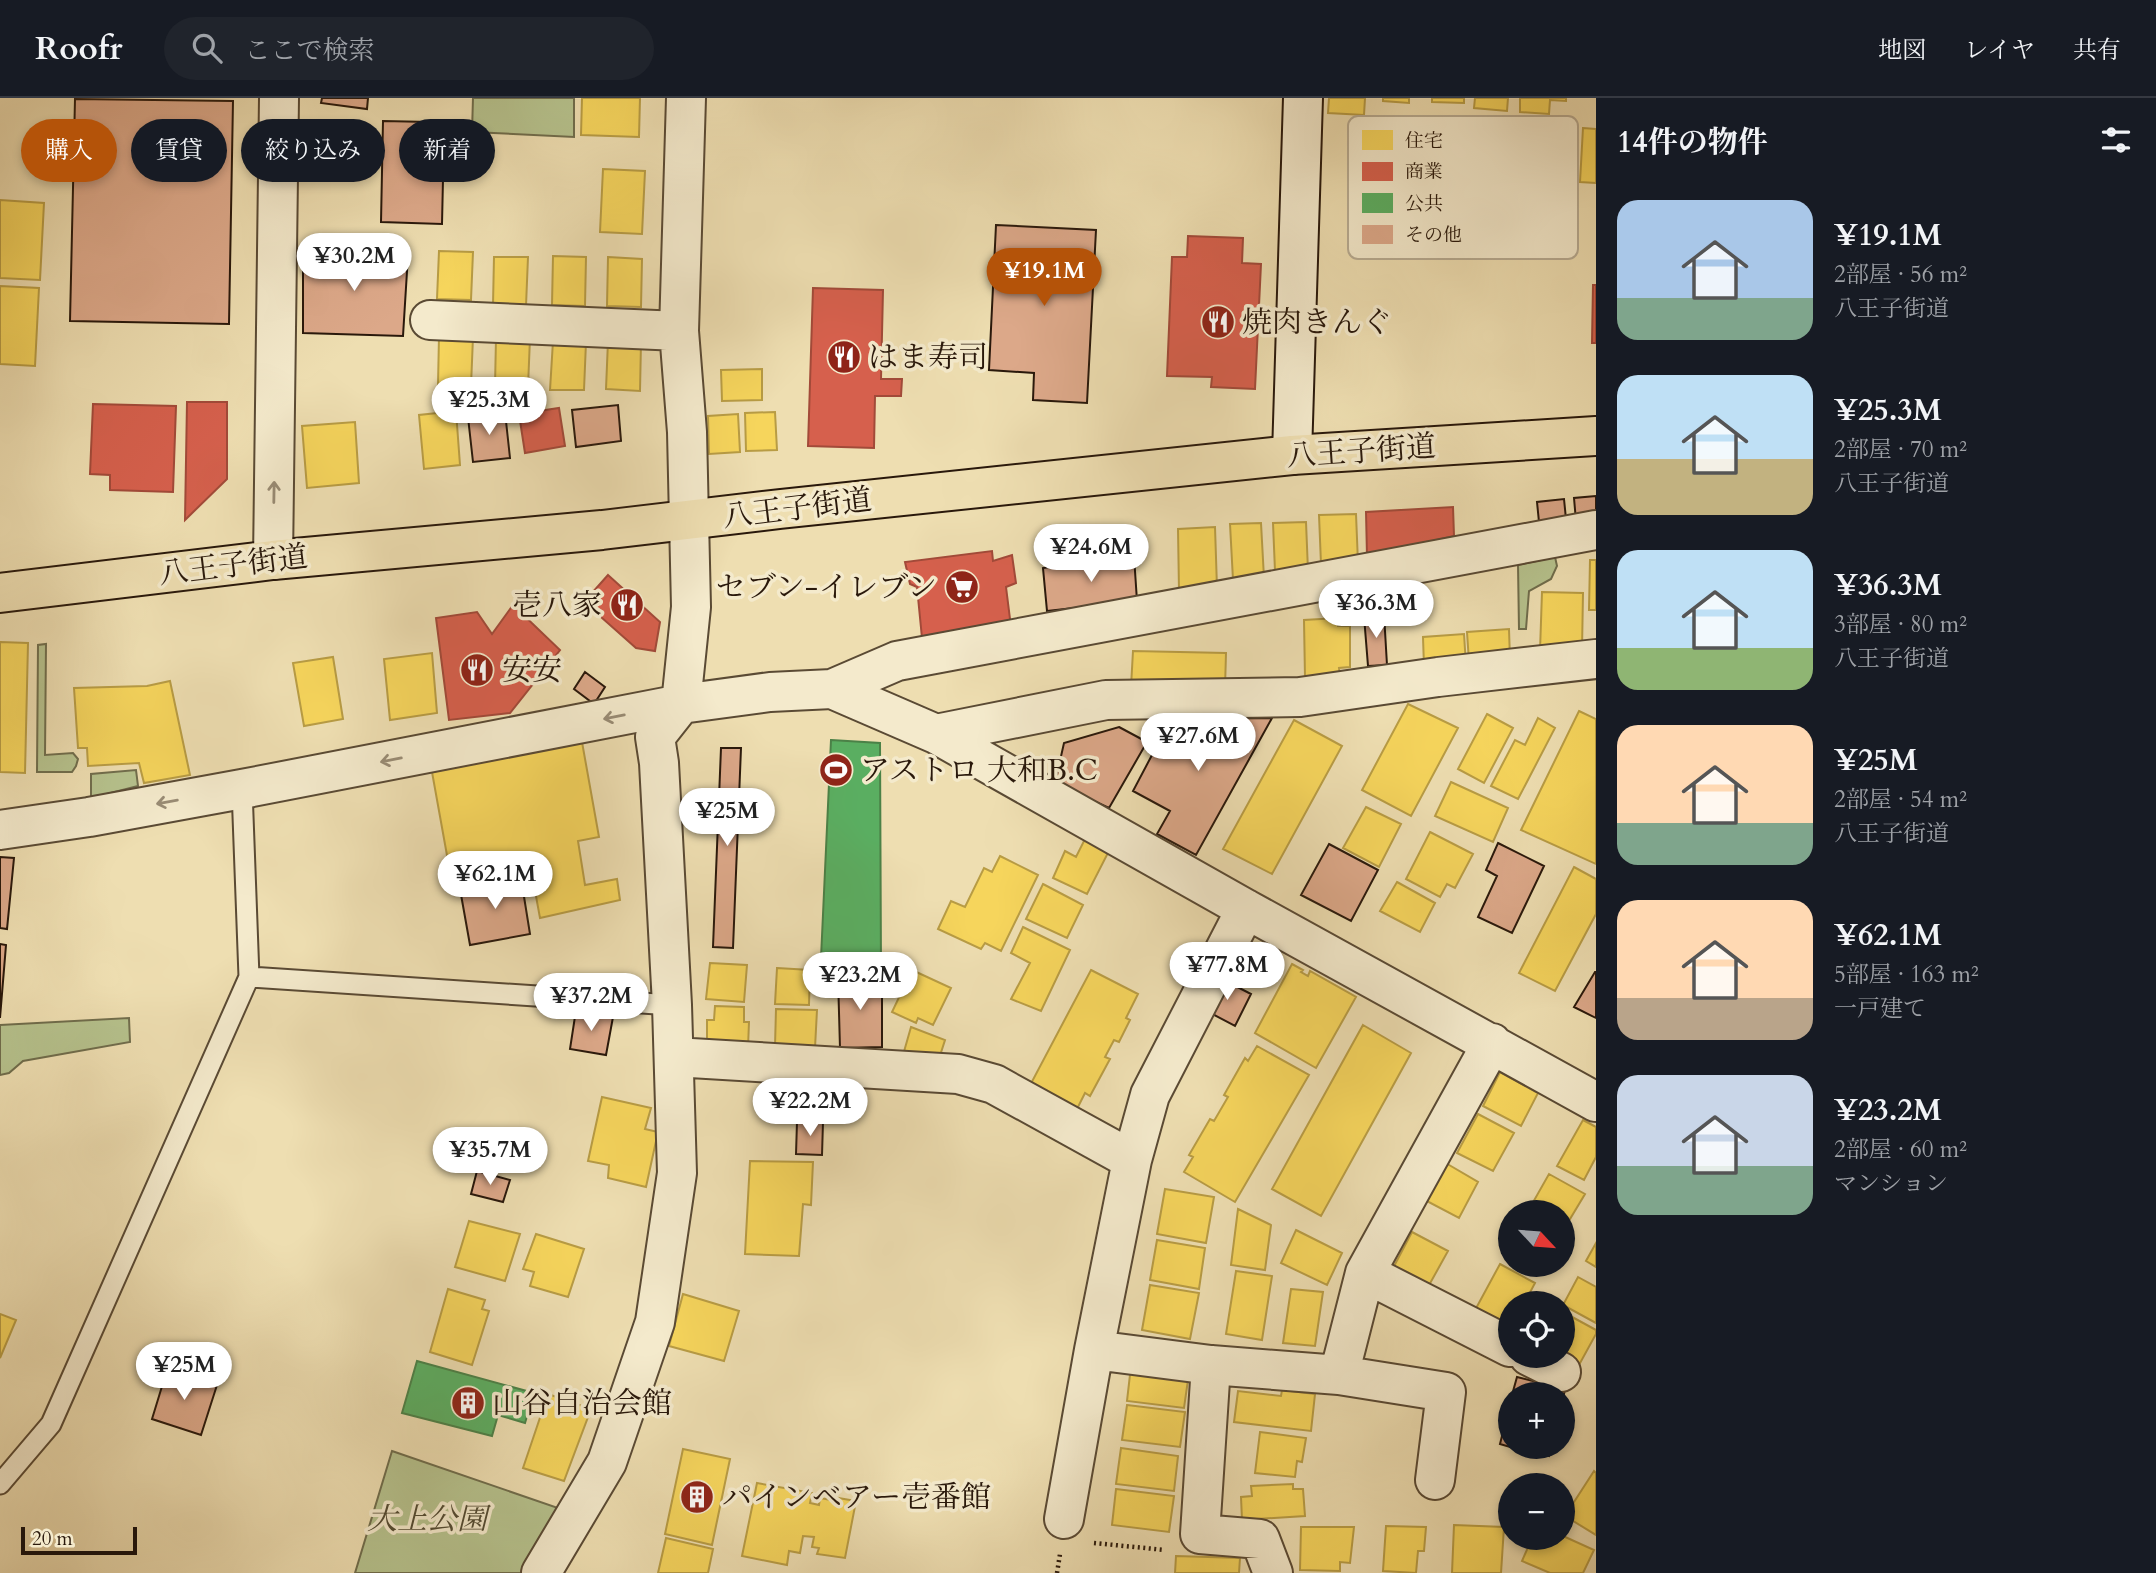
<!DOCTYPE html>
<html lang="ja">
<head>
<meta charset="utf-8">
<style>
  body { margin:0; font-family:Cardo,"Noto Serif JP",serif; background:#20242c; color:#f1f3f6; height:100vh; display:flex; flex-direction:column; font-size:26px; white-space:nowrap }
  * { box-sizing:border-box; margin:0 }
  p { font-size:23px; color:#9ea1a6 }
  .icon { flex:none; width:38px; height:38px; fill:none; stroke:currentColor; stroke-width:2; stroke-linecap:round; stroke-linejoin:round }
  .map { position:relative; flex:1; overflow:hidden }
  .side { display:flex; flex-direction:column; background:#171b24; width:560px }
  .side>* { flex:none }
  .guide { position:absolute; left:21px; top:21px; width:665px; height:63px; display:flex; gap:14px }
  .needle { width:46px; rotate:116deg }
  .tools { position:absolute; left:1498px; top:1102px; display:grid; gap:14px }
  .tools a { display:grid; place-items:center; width:77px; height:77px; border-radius:50%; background:#171b24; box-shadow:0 4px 10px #0003; font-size:35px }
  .scale { position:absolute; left:21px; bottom:18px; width:116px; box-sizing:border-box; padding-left:7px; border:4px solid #29180b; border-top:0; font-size:19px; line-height:24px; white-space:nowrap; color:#29180b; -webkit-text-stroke:5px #f4eacc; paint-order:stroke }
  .price { position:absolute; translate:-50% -60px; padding:0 16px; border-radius:24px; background:#fff; color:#222; font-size:23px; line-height:46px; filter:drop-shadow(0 2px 4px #0008) }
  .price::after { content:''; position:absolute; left:50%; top:42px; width:21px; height:16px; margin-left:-10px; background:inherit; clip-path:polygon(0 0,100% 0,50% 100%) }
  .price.selected { background:#b45309; color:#fff }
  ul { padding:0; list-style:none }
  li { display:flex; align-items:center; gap:21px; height:175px; padding:0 21px }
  li span { display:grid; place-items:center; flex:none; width:196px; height:140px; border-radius:21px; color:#555 }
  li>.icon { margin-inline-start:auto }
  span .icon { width:84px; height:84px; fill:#fffc; stroke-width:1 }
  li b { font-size:30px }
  h2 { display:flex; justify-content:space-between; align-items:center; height:84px; padding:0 21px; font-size:30px }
  .chip { padding:0 24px; border-radius:32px; background:#171b24; box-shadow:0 4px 10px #0003; font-size:24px; line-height:63px }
  .chip.selected { background:#b45309; color:#fff }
  header { display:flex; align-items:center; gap:42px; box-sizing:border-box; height:98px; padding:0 35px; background:#171b24; border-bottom:2px solid #363941 }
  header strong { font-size:33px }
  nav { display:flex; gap:38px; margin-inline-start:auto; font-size:24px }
  .search { width:490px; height:63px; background:#20242c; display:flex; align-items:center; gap:18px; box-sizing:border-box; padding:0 24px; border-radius:38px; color:#9ea1a6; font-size:26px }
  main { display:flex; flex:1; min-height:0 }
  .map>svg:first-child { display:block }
</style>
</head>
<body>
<header>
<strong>Roofr</strong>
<div class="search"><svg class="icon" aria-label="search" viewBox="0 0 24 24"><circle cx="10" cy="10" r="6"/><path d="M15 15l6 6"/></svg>ここで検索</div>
<nav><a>地図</a><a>レイヤ</a><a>共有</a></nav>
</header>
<main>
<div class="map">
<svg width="1596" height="1475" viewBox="0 0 1596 1475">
  <rect width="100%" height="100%" fill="#eedeb1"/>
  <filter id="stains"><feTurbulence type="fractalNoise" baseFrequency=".00286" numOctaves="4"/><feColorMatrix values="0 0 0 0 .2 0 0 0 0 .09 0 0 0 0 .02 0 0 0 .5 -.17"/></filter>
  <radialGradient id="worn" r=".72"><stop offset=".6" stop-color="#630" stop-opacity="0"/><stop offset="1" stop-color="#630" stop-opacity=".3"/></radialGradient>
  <path fill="#b6c28d" stroke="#706d4c" stroke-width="2" d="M473,0H574V39L472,34Z
    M1555,459L1557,468L1551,481L1529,493L1526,531H1519L1518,467Z
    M46,546L45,657L73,655L78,661L76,668L72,674H37L38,547Z
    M136,672L138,688L91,700V676Z
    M129,920L130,944L23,963L9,975L0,977V927Z
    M392,1353L558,1410L522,1475H355Z"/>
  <path fill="#f6d55c" stroke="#b89c44" stroke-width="2" d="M582,0H640L639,39L581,37Z
    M1329,0H1365L1364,17L1328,15Z
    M1383,0H1409V5L1383,3Z
    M1432,0H1464V5L1432,4Z
    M1475,0H1508L1507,13L1474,10Z
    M1520,0H1566V3L1550,2L1549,16L1520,14Z
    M1583,30L1596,31V85L1580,84Z
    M603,71L645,73L642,136L600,134Z
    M0,102L44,105L40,182L0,180Z
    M439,153L473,154L471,202L437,201Z
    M553,158L586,159L585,208L552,207Z
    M494,159H528L526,208L493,207Z
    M608,159L642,161L641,209L607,208Z
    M0,188L39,190L35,268L0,266Z
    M439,238L473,239L471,288L438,287Z
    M496,240H530L528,289L495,288Z
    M553,243L586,244L584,292H550Z
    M608,243L641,244L640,293L606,291Z
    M762,271V302L722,303L721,272Z
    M456,313L460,367L424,371L419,317Z
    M775,314L777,352L746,353L745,315Z
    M738,316L740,354L709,356L708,318Z
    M355,324L359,385L307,390L302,328Z
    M1356,416L1358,465L1321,466L1319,417Z
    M1306,424L1308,473H1275L1273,425Z
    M1261,425L1264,480L1233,482L1230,426Z
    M1215,429L1217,490L1179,493L1178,431Z
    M1590,462H1596V512H1589Z
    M1542,494L1583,495L1582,552L1540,553Z
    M1338,520V528H1350V569L1339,570L1340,579L1305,580L1304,522Z
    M1509,531L1510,562L1469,564L1467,534Z
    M1464,536L1466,567L1424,569L1423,539Z
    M0,544L28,545L25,675L0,674Z
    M1133,553L1226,555L1225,590L1131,589Z
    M432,555L437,615L390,622L384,561Z
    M333,559L343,621L304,628L293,565Z
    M170,583L190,677L144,685L139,665L88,668L87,650H78L74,590L147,588Z
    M1408,606L1458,630L1411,718L1362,692Z
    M1579,613L1596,621V766L1521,732Z
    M1487,616L1513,630L1484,685L1458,671Z
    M1538,620L1555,630L1518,701L1491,688L1515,642L1525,647Z
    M1294,622L1342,648L1272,776L1223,751Z
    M582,644L599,739L578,743L585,787L617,781L620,802L540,820L529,760L450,774L432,674Z
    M1451,684L1508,710L1493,744L1435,718Z
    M1366,709L1401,726L1379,769L1343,750Z
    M1430,734L1473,756L1455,790L1447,786L1440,799L1406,781Z
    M1087,737L1111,749L1087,796L1053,780L1065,753L1076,759Z
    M1000,758L1038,777L1001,853L985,845L981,851L938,831L951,803L965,809L984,770L992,774Z
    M1574,769L1596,781V816L1555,893L1519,875Z
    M1397,784L1435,805L1420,834L1380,813Z
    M1043,786L1083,807L1067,840L1026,821Z
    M1023,829L1070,852L1041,913L1011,901L1030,865L1011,855Z
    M710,865L747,867L744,904L706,901Z
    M1292,866L1303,872L1301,874L1308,878L1310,873L1356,899L1316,970L1255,935Z
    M777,870L810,872L809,907L775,906Z
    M912,872L951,890L933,927L918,920L916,925L892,914Z
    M1091,872L1138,896L1126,920L1130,922L1119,944L1114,942L1105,959L1110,961L1090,998L1085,995L1074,1017L1027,993Z
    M715,908L744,909V924H749L748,950L707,948V922H714Z
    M776,911L817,912L815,950L775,948Z
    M1363,927L1411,955L1321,1118L1272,1091Z
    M911,929L945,942L937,967L901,964Z
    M1257,948L1309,977L1235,1104L1184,1074L1193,1059L1189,1057L1210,1021L1214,1023L1228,999L1224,997L1245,960L1248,963Z
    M1500,974L1538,995L1521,1028L1483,1008Z
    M602,999L651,1010L645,1031L658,1034L646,1089L608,1080L609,1067L588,1063Z
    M1478,1016L1514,1035L1493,1073L1457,1055Z
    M1583,1022L1596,1029V1059L1584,1082L1557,1068Z
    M750,1063L813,1064L811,1107L803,1106L799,1158L745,1156Z
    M1444,1064L1478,1084L1459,1120L1423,1101Z
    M1549,1076L1585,1096L1567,1126L1563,1123V1115H1548L1532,1106Z
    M1165,1091L1214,1099L1206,1145L1157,1136Z
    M1238,1111L1271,1127L1265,1172L1231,1167Z
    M469,1123L520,1136L505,1183L455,1169Z
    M1296,1132L1342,1155L1327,1187L1281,1165Z
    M1412,1134L1448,1153L1428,1189L1392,1172Z
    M536,1136L584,1151L568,1199L530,1188L534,1174L523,1171Z
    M1157,1142L1205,1150L1199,1191L1150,1182Z
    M1596,1145V1169L1586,1163Z
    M1500,1166L1535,1185L1524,1206H1510V1231L1474,1214Z
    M1236,1173L1272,1178L1262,1242L1226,1236Z
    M1578,1179L1596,1189V1225L1563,1207Z
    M1150,1187L1199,1195L1190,1241L1142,1232Z
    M448,1191L485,1202L482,1211L489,1213L472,1267L430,1254Z
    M1291,1191L1323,1194L1315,1248L1283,1245Z
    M683,1196L739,1213L724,1263L669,1248Z
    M1563,1214L1596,1232V1236L1579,1267L1562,1258Z
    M0,1216L16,1222L0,1260Z
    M1131,1268L1189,1275L1184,1310L1127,1303Z
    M1282,1292L1315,1296L1311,1333L1234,1324L1238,1293L1281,1298Z
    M548,1296L591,1311L564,1383L523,1370Z
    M1127,1307L1185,1314L1180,1349L1122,1342Z
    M1260,1334L1306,1340L1302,1364L1297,1363L1295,1379L1255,1375Z
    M1121,1350L1178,1358L1174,1393L1116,1386Z
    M683,1351L730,1361L712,1447L665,1436Z
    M1594,1373L1596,1375V1437L1565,1418Z
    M757,1385L812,1395L810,1405L819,1407L820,1400L837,1403L838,1400L856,1403L845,1460L817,1456L819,1450L812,1449L814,1439L803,1438L800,1455L789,1453L787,1467L742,1458Z
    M1293,1386V1391H1303L1305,1418L1242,1422L1241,1399L1252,1398L1251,1388Z
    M1116,1391L1174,1398L1169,1434L1112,1427Z
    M1454,1427L1504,1429L1501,1475H1452Z
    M1386,1428L1426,1429L1424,1453H1418L1416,1475L1383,1473Z
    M1301,1429H1354L1350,1465L1340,1464V1473L1300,1472Z
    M1563,1438L1594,1452L1583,1475H1550L1522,1463L1532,1440H1563Z
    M666,1440L713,1451L708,1475H658Z
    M1176,1458L1240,1460L1239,1475H1175Z"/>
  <path fill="#d6604d" stroke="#a24a39" stroke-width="2" d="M1188,138L1243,140L1242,165L1261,166L1255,291L1211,289L1212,279L1167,278L1172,159H1187Z
    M1593,187H1596V245H1592Z
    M813,190L883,192L881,281H902L901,298H875L874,350L808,348Z
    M187,304H227V381L185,422Z
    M93,306L176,308L173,394L110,392V377L90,376Z
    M559,310L565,348L525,355L519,316Z
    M1453,409L1454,438L1367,458L1366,414Z
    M992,453L993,463L1012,457L1016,485L1006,489L1011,529L922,540L917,489L910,486L905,464Z
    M608,477L660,524L655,553L636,550L584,504Z
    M513,507L560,552L510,615L449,622L436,520L477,514L492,536Z"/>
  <path fill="#5aae61" stroke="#4b8147" stroke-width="2" d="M831,642L880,645L881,875L840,872L841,862L821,860Z
    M417,1263L534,1295L525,1325L498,1317L492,1338L402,1315Z"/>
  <path fill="#dca889" stroke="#29180b" stroke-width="2" d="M322,0H368L367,11L321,5Z
    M75,1L233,3L229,226L70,223Z
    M383,23L430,24L429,36H444L442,126L381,124Z
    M996,127L1096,132L1087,305L1033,302L1034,275L989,272Z
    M303,152L408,157L403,238L303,235Z
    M618,307L621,343L576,349L572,312Z
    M505,314L510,360L473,364L468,319Z
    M1596,398V419L1576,423L1574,400Z
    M1564,401L1566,421L1539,424L1537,404Z
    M1134,458L1137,503L1047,513L1043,470Z
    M1384,516L1387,567L1368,568L1364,518Z
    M585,574L605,589L594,606L574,591Z
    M1272,620L1196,757L1157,736L1170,713L1133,693L1171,621Z
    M1119,629L1147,644L1109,710L1055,685L1064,645Z
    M721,650H741L733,850L713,849Z
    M1498,745L1544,768L1512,835L1478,819L1497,778L1486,772Z
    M1329,746L1378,772L1351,823L1301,797Z
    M0,759L14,760L7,831L0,830Z
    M521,780L530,836L470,847L460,791Z
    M0,846L6,847L0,920Z
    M1595,874H1596V920L1574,909Z
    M838,879L882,880V949L840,950Z
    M1220,880L1251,896L1235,928L1203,911Z
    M576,912L613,919L606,957L570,951Z
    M797,1024H823L822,1057L796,1056Z
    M477,1073L510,1082L503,1104L471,1096Z
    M167,1272L217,1287L201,1337L152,1321Z
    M1517,1279L1565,1291L1563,1301V1297H1512Z
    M1510,1306V1349L1500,1346Z
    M1513,1349H1551L1549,1358Z"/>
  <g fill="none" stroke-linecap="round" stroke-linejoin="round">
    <g stroke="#5a4a34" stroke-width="23">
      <path id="lane" d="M249,879L672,907
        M0,1386L51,1326L249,879L242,691"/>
    </g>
    <g stroke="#5a4a34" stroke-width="42">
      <path id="street" d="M430,222L679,233
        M273,462L279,0
        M832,591L936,636L1246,811L1596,1004
        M936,636L1106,602L1300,599L1438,579L1596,561
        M0,732L89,719L242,691L681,606L770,594L832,591L897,563L1596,432
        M674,959L958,976L994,986L1132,1062
        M1365,1175L1510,1249
        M1094,1252L1211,1267L1339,1277L1446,1294L1435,1382
        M1529,1258L1561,1274
        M1211,1267L1200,1436L1260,1441L1273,1475
        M1339,1277L1365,1175L1492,945
        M1064,1421L1094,1252L1132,1062L1150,997L1246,811
        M541,1475L607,1364L655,1224L677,1075L672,907L659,665L655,639L681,606L691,509L687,334L679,233L686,0"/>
    </g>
    <g stroke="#29180b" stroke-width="42">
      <path id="secondary" d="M1292,357L1303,0"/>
    </g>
    <g stroke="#29180b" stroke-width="42">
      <path id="primary" d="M0,495L273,462L602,432L780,411L1292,357L1596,338"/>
    </g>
    <path stroke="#29180b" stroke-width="4.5" stroke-dasharray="2 3.5" stroke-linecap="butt" d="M1094,1445L1165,1452
      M1057,1475L1060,1456"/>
    <use href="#lane" stroke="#f4eacc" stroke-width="19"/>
    <use href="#street" stroke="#f4eacc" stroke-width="38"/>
    <use href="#secondary" stroke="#f4eacc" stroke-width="38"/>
    <use href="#primary" stroke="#eedeb1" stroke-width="38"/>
  </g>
  <defs><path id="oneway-shaft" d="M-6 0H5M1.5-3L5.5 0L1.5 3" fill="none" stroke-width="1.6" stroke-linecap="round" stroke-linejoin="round" transform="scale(1.75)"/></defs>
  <g stroke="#998c75">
    <use href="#oneway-shaft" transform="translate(274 394) rotate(-89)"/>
    <use href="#oneway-shaft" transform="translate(614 619) rotate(169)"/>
    <use href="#oneway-shaft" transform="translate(391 662) rotate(169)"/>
    <use href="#oneway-shaft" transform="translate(167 704) rotate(170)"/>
  </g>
  <defs>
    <g id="restaurant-disc" transform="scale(1.75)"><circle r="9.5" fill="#8f2418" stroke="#f4eacc"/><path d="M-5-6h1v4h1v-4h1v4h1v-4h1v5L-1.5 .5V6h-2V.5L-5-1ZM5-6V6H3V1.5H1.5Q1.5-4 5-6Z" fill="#fff"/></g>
    <g id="supermarket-disc" transform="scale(1.75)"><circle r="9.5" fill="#8f2418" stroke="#f4eacc"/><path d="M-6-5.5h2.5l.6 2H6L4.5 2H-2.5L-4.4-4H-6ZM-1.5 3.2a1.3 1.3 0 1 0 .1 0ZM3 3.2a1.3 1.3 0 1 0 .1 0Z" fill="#fff"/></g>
    <g id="stadium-disc" transform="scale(1.75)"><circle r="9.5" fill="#8f2418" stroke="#f4eacc"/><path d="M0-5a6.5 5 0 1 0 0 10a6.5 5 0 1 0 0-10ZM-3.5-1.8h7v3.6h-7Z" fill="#fff"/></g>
    <g id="building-disc" transform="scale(1.75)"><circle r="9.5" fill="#8f2418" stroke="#f4eacc"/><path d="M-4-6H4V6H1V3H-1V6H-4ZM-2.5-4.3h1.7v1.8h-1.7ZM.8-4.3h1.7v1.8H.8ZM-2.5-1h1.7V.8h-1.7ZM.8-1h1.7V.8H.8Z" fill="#fff"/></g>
  </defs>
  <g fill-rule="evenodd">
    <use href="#restaurant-disc" x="1218" y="224"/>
    <use href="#restaurant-disc" x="844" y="259"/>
    <use href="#supermarket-disc" x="962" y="489"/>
    <use href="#restaurant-disc" x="627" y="507"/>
    <use href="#restaurant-disc" x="477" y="572"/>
    <use href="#stadium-disc" x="836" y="672"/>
    <use href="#building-disc" x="468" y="1305"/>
    <use href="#building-disc" x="697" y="1399"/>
  </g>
  <g text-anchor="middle" stroke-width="7" stroke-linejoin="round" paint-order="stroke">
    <g font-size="30" fill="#29180b" stroke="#f4eacc" text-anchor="start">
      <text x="1242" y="234">焼肉きんぐ</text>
      <text x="868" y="269">はま寿司</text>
      <text x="937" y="499" text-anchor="end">セブン-イレブン</text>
      <text x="602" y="517" text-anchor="end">壱八家</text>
      <text x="502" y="582">安安</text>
      <text x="860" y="682">アストロ 大和B.C</text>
      <text x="492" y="1315">山谷自治会館</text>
      <text x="722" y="1409">パインベアー壱番館</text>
    </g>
    <g font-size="30" fill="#29180b" stroke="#f4eacc">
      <text transform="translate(1361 353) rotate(-4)" y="10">八王子街道</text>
      <text transform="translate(797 410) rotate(-7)" y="10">八王子街道</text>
      <text transform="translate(233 467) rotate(-7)" y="10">八王子街道</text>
    </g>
    <g font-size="30" font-style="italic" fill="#534b32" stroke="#f4eacc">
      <text x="427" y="1431">大上公園</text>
    </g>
  </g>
  <rect x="1348" y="18" width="230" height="143" rx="10" fill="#f4eacc" stroke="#b7ab92" stroke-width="2"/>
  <rect x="1362" y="32" width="31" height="20" fill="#f6d55c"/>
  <rect x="1362" y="64" width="31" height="19" fill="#d6604d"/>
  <rect x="1362" y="95" width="31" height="20" fill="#5aae61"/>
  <rect x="1362" y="127" width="31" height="19" fill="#dca889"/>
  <g font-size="19" fill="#29180b">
    <text x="1405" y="49">住宅</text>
    <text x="1405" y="80">商業</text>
    <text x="1405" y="112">公共</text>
    <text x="1405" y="143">その他</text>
  </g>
  <rect width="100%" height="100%" filter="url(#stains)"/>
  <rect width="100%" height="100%" fill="url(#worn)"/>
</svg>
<div class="tools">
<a><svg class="needle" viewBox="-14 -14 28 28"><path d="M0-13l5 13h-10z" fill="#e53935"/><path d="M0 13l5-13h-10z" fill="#9ea1a6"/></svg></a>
<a><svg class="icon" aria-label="locate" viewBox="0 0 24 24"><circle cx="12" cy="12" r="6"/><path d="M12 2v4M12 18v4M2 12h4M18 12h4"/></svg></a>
<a>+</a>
<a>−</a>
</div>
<div class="scale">20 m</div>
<b class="price" style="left:354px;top:195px">¥30.2M</b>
<b class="price selected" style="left:1044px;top:210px">¥19.1M</b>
<b class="price" style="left:489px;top:339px">¥25.3M</b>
<b class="price" style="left:1091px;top:486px">¥24.6M</b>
<b class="price" style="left:1376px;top:542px">¥36.3M</b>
<b class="price" style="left:1198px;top:675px">¥27.6M</b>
<b class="price" style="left:727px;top:750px">¥25M</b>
<b class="price" style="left:495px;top:813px">¥62.1M</b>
<b class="price" style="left:1227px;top:904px">¥77.8M</b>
<b class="price" style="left:860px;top:914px">¥23.2M</b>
<b class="price" style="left:591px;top:935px">¥37.2M</b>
<b class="price" style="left:810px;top:1040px">¥22.2M</b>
<b class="price" style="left:490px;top:1089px">¥35.7M</b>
<b class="price" style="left:184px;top:1304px">¥25M</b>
<div class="guide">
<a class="chip selected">購入</a>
<a class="chip">賃貸</a>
<a class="chip">絞り込み</a>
<a class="chip">新着</a>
</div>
</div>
<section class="side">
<h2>14件の物件<svg class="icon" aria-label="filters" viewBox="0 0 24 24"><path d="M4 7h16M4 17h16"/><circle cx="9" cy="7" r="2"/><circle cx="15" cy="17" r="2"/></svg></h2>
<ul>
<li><span style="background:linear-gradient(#a9c7e8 70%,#7fa58c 0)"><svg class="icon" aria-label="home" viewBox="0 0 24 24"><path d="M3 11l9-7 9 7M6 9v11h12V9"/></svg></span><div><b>¥19.1M</b><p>2部屋 · 56 m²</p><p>八王子街道</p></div></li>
<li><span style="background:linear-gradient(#bfe0f5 60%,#c2b280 0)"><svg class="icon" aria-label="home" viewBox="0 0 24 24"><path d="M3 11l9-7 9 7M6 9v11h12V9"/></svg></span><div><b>¥25.3M</b><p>2部屋 · 70 m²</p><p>八王子街道</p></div></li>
<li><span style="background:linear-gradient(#bfe0f5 70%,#8fb573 0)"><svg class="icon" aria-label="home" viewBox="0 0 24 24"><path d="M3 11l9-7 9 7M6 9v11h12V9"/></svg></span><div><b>¥36.3M</b><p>3部屋 · 80 m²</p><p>八王子街道</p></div></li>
<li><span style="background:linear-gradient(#ffd9b3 70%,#7fa58c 0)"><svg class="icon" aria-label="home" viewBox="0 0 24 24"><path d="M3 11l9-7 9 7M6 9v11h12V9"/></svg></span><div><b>¥25M</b><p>2部屋 · 54 m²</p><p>八王子街道</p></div></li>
<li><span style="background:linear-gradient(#ffd9b3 70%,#b9a48a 0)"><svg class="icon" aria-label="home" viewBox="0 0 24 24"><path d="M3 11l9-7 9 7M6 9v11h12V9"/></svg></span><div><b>¥62.1M</b><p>5部屋 · 163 m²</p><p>一戸建て</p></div></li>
<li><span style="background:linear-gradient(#c9d6e8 65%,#7fa58c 0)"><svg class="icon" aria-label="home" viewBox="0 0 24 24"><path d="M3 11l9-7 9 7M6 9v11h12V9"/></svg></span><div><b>¥23.2M</b><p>2部屋 · 60 m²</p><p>マンション</p></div></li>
</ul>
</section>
</main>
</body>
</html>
